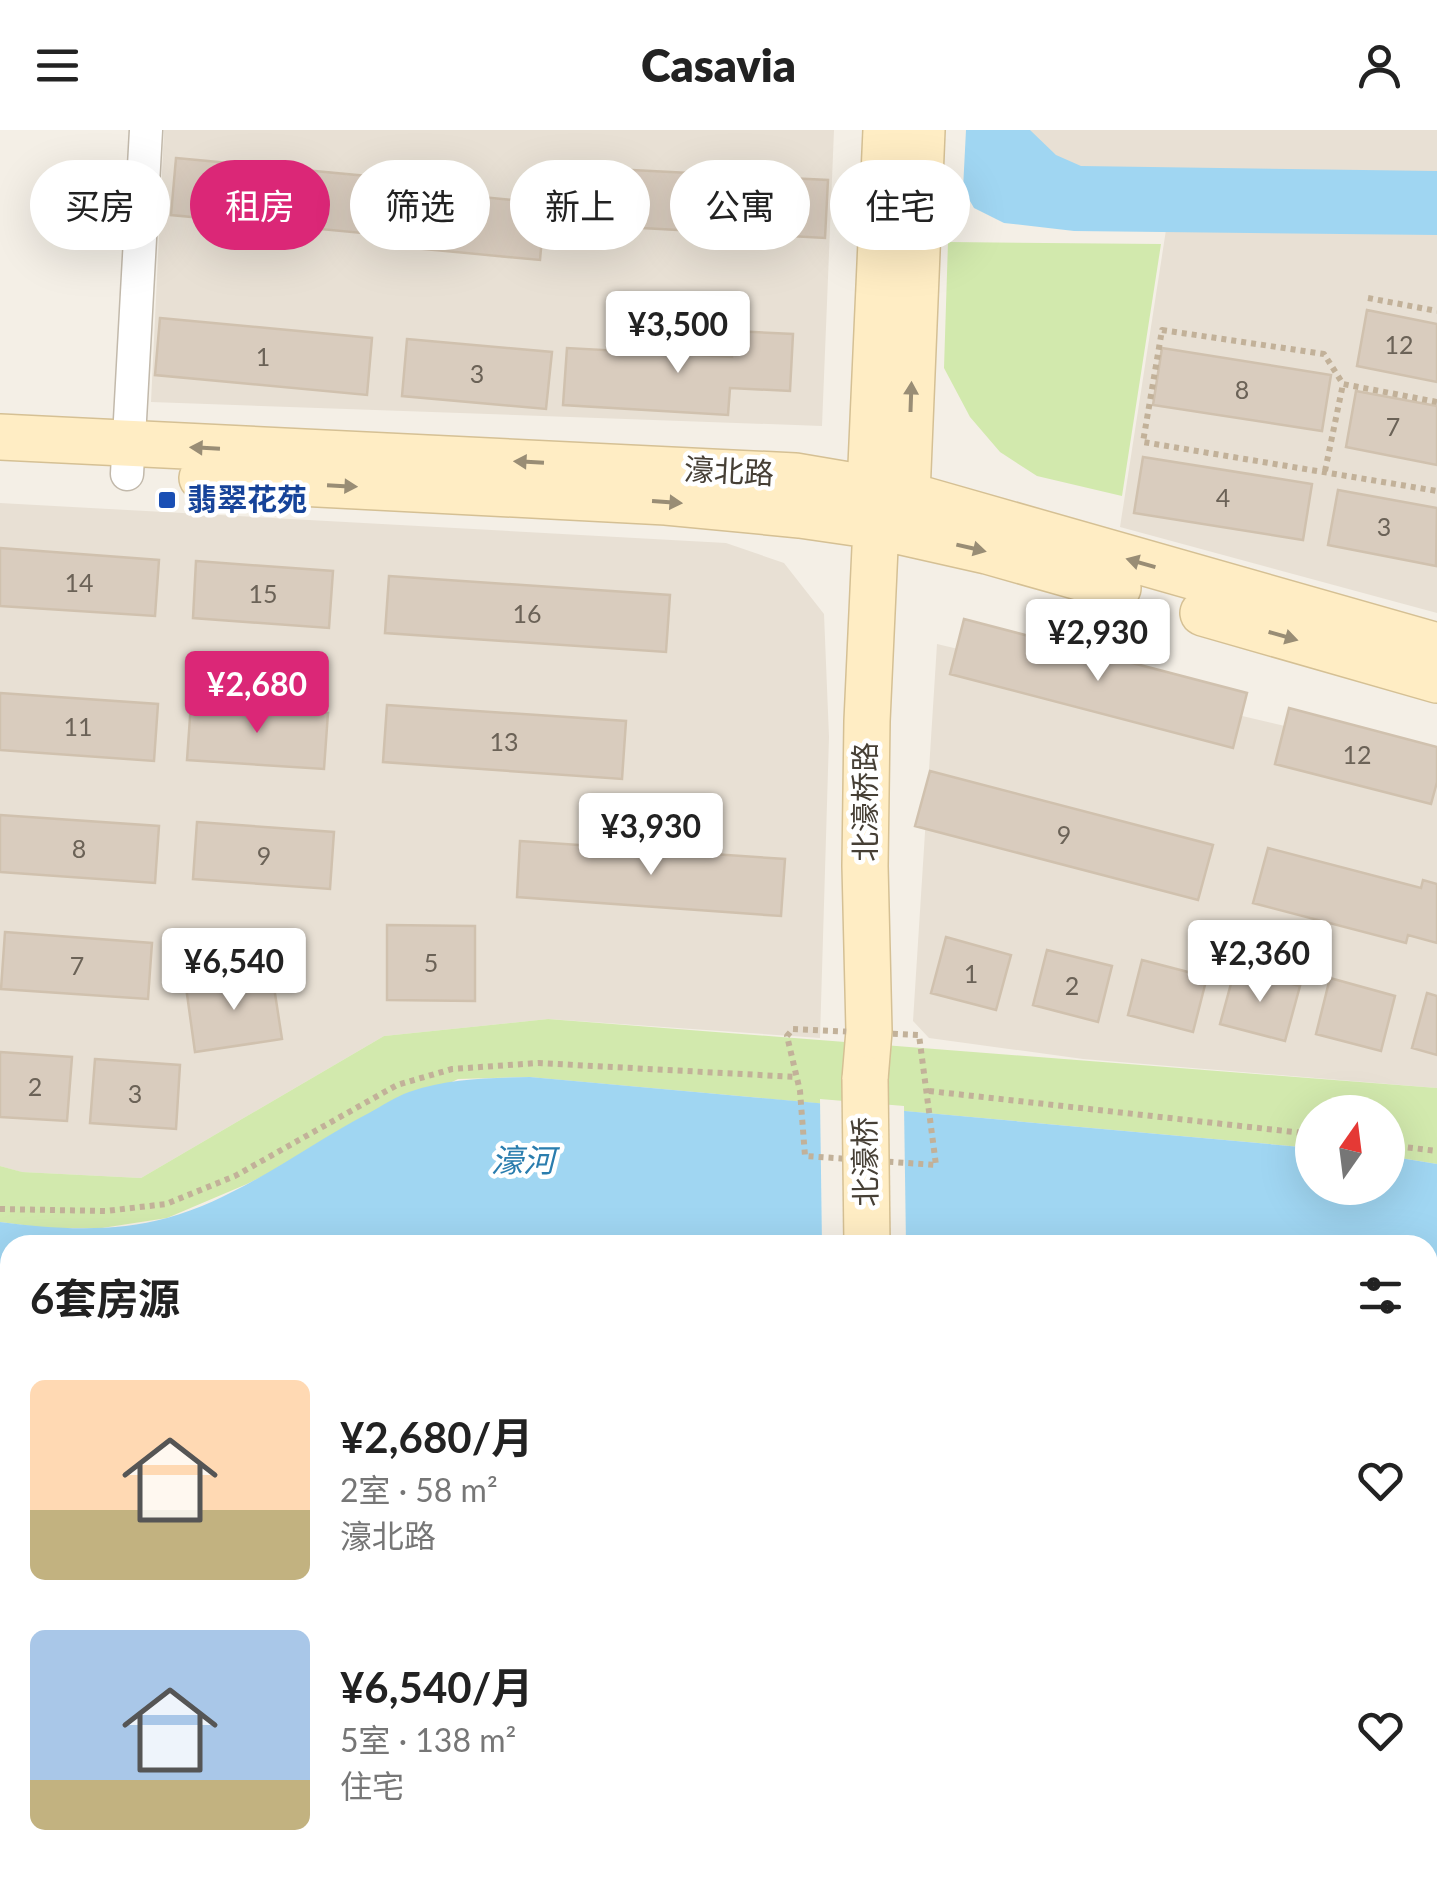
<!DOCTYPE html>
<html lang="zh">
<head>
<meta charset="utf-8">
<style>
  body { margin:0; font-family:Lato,"Noto Sans SC",sans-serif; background:#f2f2f2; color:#222; height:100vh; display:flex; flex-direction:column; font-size:38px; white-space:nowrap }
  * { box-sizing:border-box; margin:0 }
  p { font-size:32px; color:#767676 }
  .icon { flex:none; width:55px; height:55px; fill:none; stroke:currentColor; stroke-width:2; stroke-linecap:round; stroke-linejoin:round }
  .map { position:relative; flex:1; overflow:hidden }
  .drawer { position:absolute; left:0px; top:1105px; width:1438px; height:642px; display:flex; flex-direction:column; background:#fff; border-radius:30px 30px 0 0; box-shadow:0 10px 40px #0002 }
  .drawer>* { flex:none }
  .hud { position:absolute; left:30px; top:30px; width:1378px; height:90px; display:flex; gap:20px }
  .needle { width:65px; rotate:14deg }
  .tools { position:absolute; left:1295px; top:965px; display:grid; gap:20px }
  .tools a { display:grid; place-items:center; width:110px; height:110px; border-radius:50%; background:#fff; box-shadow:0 10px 40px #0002; font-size:50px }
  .price { position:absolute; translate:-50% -85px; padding:0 22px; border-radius:10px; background:#fff; color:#222; font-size:32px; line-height:65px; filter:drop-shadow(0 2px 5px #0008) }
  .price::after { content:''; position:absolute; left:50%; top:60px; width:30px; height:22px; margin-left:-15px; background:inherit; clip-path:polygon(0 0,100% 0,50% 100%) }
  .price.selected { background:#db2777; color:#fff }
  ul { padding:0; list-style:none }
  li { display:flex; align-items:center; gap:30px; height:250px; padding:0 30px }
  li span { display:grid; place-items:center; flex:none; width:280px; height:200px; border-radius:15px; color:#555 }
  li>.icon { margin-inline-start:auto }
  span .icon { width:120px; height:120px; fill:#fffc; stroke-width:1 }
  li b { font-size:42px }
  h2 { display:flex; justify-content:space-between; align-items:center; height:120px; padding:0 30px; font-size:42px }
  .tag { padding:0 35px; border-radius:45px; background:#fff; box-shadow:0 10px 40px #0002; font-size:35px; line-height:90px }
  .tag.selected { background:#db2777; color:#fff }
  header { display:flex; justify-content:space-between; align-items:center; height:130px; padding:0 30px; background:#fff; font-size:45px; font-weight:800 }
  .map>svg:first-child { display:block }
</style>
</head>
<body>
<header><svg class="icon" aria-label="menu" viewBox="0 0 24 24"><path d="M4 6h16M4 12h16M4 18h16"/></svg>Casavia<svg class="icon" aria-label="person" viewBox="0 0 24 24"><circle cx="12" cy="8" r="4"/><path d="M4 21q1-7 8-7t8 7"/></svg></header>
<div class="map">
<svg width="1437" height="1747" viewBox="0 0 1437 1747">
  <rect width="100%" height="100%" fill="#f4efe6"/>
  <path fill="#e8e0d4" d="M164,0H834L822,296L151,272Z
    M1016,0H1437V483L1120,397L1168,87L1012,86Z
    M0,373L726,413L784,433L824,484L829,607L820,908L548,889L384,906L141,1048L21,1042L0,1036Z
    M937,514L1437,632V958L1083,929L929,908L913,891Z"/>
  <path fill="#d2e9ad" d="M948,112L1161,114L1122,366L1037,346L1000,322L970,287L944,238Z
    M548,889L1437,958V1034L1388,1026V982H1312V1018L529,947L458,949L247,1054L167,1088L102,1098H46L0,1092V1036L22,1042L141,1048L384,906Z
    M474,1738H843V1747H470Z"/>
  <path fill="#a0d6f2" d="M966,0H1030L1056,25L1081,36L1437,41V105L1074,101L1004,93L974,78L963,59Z
    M530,947L1312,1018V1058H1388V1026L1437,1034V1747H952L948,1738H1428V1115H10V1738H474L470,1747H0V1092C54,1099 113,1103 167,1088C240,1068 302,1018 369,983C382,976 395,967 409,962C449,948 488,948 530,947Z"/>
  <path fill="#f4efe6" d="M820,969L904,976L906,1115H822Z"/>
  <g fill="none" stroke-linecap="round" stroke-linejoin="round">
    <path stroke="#2a7dae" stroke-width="2.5" stroke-dasharray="12 10" stroke-linecap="butt" d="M1428,1219H1437
      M0,1617L10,1609"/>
  </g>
  <path fill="#d9ccbe" stroke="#d0c1ae" stroke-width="2.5" d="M176,28L388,48L383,105L171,85Z
    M573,37L828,50L825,108L570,94Z
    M409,60L545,73L540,130L404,117Z
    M1367,180L1437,194V252L1357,236Z
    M160,188L372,208L367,265L155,245Z
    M733,201L793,204L790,261L730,258L728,285L563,275L567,218L732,227Z
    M407,209L552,222L546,279L402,266Z
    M1162,218L1331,245L1322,301L1153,275Z
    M1356,261L1437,276V335L1346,317Z
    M1143,327L1312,354L1303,410L1134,383Z
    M1338,360L1437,378L1436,436L1328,415Z
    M0,418L159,430L155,486L0,476Z
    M196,431L333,441L329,498L193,488Z
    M389,446L670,465L666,522L385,503Z
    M964,489L1247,563L1233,618L950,544Z
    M0,563L158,574L154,631L0,620Z
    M191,573L328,583L324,639L187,630Z
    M387,575L626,591L622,649L383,632Z
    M1289,578L1437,617V652L1431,674L1275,634Z
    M930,641L1213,715L1198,770L915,696Z
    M0,685L159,696L155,753L0,742Z
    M197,692L334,702L330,759L193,749Z
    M520,711L785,729L781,786L517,767Z
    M1268,718L1421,758L1423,750L1437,754V813L1408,805L1406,813L1253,773Z
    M387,795L475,796V871L387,870Z
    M5,802L152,813L148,869L1,859Z
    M946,807L1011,825L996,880L931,863Z
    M1047,820L1112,836L1098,892L1033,875Z
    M1142,830L1207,847L1193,902L1128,885Z
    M1235,839L1300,856L1285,911L1220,894Z
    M272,844L282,909L195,922L186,857Z
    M1330,848L1395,866L1381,921L1316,904Z
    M1427,863L1437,866V925L1412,918Z
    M0,922L72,927L67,991L0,987Z
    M95,929L180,935L176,999L90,993Z"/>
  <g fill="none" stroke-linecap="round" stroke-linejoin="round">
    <g stroke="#c2b9ab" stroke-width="35">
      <path id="street" d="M127,344L146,0"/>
    </g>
    <g stroke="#d5c094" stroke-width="48">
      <path id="secondary" d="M0,307L795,346L907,365L1437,516
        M202,348L666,372L800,385L876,396L987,421L1118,458
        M887,384L907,365L922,0
        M1203,483L1437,550
        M865,949L869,901L865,736L867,591L876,396L870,358L886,0
        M874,1738V1747"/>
    </g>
    <path stroke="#c2b199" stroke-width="6" stroke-dasharray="5 5" stroke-linecap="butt" d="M1368,168L1437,181
      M1437,272L1343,254L1324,224L1162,200L1143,312L1437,361
      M1325,341L1343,254
      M793,899L919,905L936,1035L805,1026L800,961L787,906Z
      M929,961L1312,1004
      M1388,1015L1437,1021
      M0,1079L106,1081L166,1074L235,1046L397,955L452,939L538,933L797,947
      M943,1738V1747
      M505,1747L510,1738"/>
    <use href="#street" stroke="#fff" stroke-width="32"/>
    <use href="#secondary" stroke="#ffedc4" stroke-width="45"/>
    <g stroke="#d5c094" stroke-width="48" stroke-linecap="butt">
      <path id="secondary-bridge" d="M865,949L867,1115"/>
    </g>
    <use href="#secondary-bridge" stroke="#ffedc4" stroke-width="45"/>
  </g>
  <defs><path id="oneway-solid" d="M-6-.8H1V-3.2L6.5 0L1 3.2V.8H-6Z" transform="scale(2.5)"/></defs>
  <g fill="#998d75">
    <use href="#oneway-solid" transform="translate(911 267) rotate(-88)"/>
    <use href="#oneway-solid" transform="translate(205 318) rotate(-177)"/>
    <use href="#oneway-solid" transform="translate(529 332) rotate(-177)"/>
    <use href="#oneway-solid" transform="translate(342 356) rotate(3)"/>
    <use href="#oneway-solid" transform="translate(667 372) rotate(4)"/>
    <use href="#oneway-solid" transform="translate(971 418) rotate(13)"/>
    <use href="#oneway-solid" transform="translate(1141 433) rotate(-164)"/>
    <use href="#oneway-solid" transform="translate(1283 506) rotate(16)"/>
  </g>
  <rect fill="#1a4fb4" stroke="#fff" stroke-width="4" x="157" y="360" width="20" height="20" rx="5"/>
  <g text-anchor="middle" stroke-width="9" stroke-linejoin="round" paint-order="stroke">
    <g font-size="25" fill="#6b6257">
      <text x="1399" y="224">12</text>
      <text x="263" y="236">1</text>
      <text x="477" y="253">3</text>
      <text x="1242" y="269">8</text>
      <text x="1393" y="306">7</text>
      <text x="1223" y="377">4</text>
      <text x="1384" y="406">3</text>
      <text x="79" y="462">14</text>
      <text x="263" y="473">15</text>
      <text x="527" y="493">16</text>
      <text x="78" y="606">11</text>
      <text x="504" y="621">13</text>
      <text x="1357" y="634">12</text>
      <text x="1064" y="714">9</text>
      <text x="79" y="728">8</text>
      <text x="264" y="735">9</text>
      <text x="431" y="842">5</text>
      <text x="77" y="845">7</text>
      <text x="971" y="853">1</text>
      <text x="1072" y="865">2</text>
      <text x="35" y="966">2</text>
      <text x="135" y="973">3</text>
    </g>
    <g font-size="30" fill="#463f35" stroke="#fff">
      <text transform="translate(729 342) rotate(3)" y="10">濠北路</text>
      <text transform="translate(866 672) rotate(-90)" y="10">北濠桥路</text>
      <text transform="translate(866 1032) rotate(-91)" y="10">北濠桥</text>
    </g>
    <g font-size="30" font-weight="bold" fill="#164399" stroke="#fff" text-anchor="start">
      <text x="187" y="380">翡翠花苑</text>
    </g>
    <g font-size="32" font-style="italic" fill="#2a7dae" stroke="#fff">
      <text x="523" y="1042">濠河</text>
    </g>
  </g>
</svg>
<div class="tools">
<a><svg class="needle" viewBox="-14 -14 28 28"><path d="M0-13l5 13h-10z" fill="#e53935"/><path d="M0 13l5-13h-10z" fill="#767676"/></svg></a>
</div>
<b class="price" style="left:678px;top:246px">¥3,500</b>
<b class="price" style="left:1098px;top:554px">¥2,930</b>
<b class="price selected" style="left:257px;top:606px">¥2,680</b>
<b class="price" style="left:651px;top:748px">¥3,930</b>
<b class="price" style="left:1260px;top:875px">¥2,360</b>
<b class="price" style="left:234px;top:883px">¥6,540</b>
<div class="hud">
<a class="tag">买房</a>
<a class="tag selected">租房</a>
<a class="tag">筛选</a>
<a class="tag">新上</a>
<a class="tag">公寓</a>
<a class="tag">住宅</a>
</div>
<section class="drawer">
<h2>6套房源<svg class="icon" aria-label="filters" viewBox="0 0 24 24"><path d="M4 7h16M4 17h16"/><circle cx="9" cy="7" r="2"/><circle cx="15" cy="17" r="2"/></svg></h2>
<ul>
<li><span style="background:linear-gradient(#ffd9b3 65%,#c2b280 0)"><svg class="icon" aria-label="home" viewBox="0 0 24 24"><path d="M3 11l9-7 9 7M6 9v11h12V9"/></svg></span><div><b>¥2,680/月</b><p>2室 · 58 m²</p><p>濠北路</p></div><svg class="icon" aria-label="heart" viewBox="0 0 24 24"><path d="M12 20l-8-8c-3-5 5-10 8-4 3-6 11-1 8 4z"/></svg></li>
<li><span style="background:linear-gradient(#a9c7e8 75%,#c2b280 0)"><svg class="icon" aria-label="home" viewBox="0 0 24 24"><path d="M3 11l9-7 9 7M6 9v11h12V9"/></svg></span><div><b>¥6,540/月</b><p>5室 · 138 m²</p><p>住宅</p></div><svg class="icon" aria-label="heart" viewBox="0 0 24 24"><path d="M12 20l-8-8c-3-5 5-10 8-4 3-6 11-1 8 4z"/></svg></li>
</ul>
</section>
</div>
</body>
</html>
